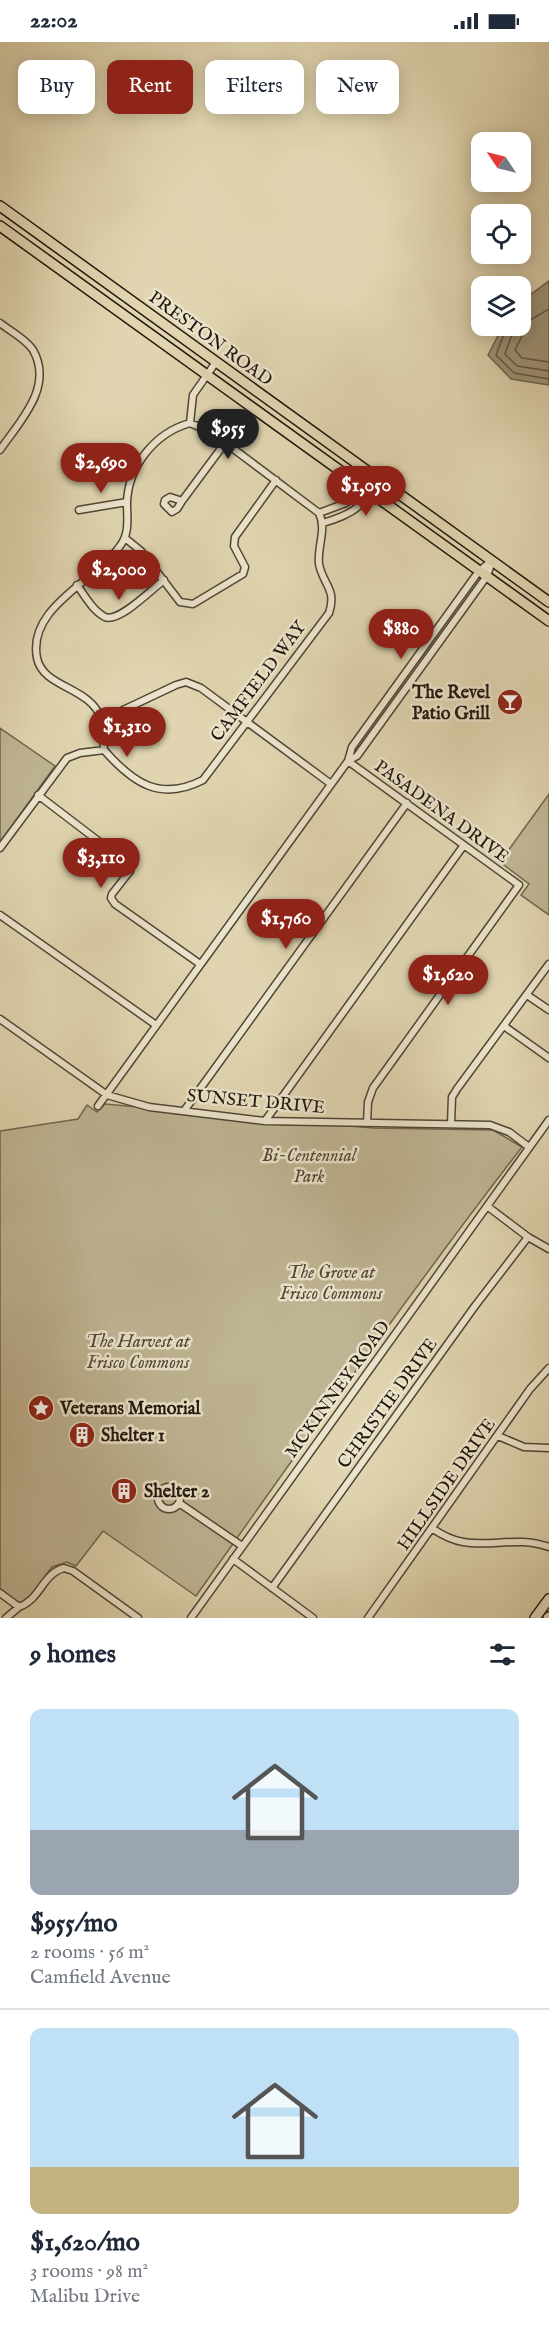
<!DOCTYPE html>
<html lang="en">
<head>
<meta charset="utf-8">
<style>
  body { margin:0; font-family:"IM FELL English",serif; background:#f6f6f7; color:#1f2937; height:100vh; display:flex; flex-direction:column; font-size:22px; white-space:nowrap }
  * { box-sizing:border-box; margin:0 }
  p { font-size:20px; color:#747a83 }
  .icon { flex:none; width:33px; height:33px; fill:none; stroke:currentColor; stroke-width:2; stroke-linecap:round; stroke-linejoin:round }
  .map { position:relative; height:1576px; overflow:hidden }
  .sheet { display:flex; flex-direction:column; background:#fff; flex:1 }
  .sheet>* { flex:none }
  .hud { position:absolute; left:18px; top:18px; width:513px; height:54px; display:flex; gap:12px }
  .needle { width:39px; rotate:305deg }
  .tools { position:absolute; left:471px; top:90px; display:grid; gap:12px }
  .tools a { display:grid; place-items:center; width:60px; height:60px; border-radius:12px; background:#fff; box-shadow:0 3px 15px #0003; font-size:30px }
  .price { position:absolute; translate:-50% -51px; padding:0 14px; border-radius:21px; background:#8f2418; color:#fff; font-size:20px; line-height:39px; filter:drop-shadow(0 2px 3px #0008) }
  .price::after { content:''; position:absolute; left:50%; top:36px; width:18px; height:14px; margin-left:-9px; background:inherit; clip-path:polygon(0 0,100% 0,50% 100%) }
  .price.on { background:#222; color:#fff }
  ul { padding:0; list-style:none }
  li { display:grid; align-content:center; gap:12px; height:318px; padding:0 30px }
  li+li { border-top:2px solid #e0e1e3 }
  li span { display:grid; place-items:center; height:186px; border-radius:12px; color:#555 }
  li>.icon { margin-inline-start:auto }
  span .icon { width:108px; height:108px; fill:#fffc; stroke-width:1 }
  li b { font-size:26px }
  h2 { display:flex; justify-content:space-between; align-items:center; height:72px; padding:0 30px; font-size:26px }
  .tag { padding:0 21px; border-radius:12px; background:#fff; box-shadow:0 3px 15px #0003; font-size:21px; line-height:54px }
  .tag.on { background:#8f2418; color:#fff }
  .status { display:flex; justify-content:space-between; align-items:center; height:42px; padding:0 30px; background:#fff; direction:ltr }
  .status svg { height:16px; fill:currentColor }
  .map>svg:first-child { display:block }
</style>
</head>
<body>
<div class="status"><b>22:02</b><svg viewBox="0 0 49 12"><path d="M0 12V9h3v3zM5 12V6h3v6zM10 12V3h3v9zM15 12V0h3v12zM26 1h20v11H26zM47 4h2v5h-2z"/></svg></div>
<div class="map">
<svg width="549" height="1576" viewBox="0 0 549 1576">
  <rect width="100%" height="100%" fill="#e0d5b0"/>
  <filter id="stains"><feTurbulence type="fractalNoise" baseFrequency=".00333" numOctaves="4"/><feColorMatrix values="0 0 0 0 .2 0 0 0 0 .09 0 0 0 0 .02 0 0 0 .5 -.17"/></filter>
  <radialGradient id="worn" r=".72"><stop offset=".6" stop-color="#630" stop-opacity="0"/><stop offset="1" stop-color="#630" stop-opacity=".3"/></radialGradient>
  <path fill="#bfb594" stroke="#706650" stroke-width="1.5" d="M0,686L55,724L0,800Z
    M549,752V873L521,853L529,842L500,820Z
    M105,1062L373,1086L493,1088L522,1105C409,1251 303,1403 196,1554L103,1489L76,1524L67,1520L52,1525L29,1556L20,1561L0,1547V1089L78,1077L87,1063L97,1070Z"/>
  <path fill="#9f9479" stroke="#6c624e" stroke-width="1.5" d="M549,239V343L511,337L488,313L503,284H520L522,259Z"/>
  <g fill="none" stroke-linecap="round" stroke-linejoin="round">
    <path stroke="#605543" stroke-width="1.5" d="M549,267L525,281L523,292L515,308L522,316L549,320
      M507,284L496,313L514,331L549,337
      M515,284L505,312L517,324L549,329"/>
    <g stroke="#504636" stroke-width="9">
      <path id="minor" d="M0,281C10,289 26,297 33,308C54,345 20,379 0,408
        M190,381L211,390L319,471C327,488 317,504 319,522C323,543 337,547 329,571L203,738C160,760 133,741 104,708C103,698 105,685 101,676C89,644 43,646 37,616C27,565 96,539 120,504C130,491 127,476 127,461C128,424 155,391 190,381Z
        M190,381L193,353L216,320
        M170,455L182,459L177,467L172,470L164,462L165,458Z
        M182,459L225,401
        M79,468L127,460
        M319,471L346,461L361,444L374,434
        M323,481C353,472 366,465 374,434
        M125,496L141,509L180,560L193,562L243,532L245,525L234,504L235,495L276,438
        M77,543C85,554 93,569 105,575C119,581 152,547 164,538
        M102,678L176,643L186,640L201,646L331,742
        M348,719L519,843L373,1046L368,1060L367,1081
        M348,719L357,714L487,534L492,519
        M38,753L131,824L130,829L112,852L111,856L115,862L200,922
        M0,806L67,716L80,711L104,708
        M0,873L156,983
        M527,953L549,968
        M0,977L107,1053L149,1065L265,1079L490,1083L509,1090L529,1105
        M504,984L549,1016
        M98,1064L348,719L352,705L479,529L492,519
        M184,1069L407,761
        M265,1079L464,803
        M451,1082L452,1055L457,1047L549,922
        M487,1164L528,1195L549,1207
        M498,1394L524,1405L549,1406
        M158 1456a11 11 0 1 1 22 0a11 11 0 1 1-22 0Z
        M179,1461L242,1504
        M433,1487C442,1493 452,1498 463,1500C493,1505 517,1494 549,1505
        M233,1517L313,1576
        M272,1546L475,1264L528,1195
        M0,1551L19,1565C41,1557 42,1532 64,1526L73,1529L138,1576
        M6,1576L19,1565
        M191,1576L549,1078
        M368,1576L530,1347L549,1326"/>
    </g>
    <g stroke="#20160d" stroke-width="12">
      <path id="secondary" d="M535,1576L549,1557
        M548,1576L549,1575"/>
    </g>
    <g stroke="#20160d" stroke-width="12">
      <path id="primary" d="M0,164L549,560
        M0,184L549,579"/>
    </g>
    <use href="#minor" stroke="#ebe4cc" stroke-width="6"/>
    <use href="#secondary" stroke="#ebe4cc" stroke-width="9"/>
    <use href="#primary" stroke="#e0d5b0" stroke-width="9"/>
  </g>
  <defs>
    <g id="bar-disc" transform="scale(1.35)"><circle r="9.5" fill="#8f2418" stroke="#ebe4cc"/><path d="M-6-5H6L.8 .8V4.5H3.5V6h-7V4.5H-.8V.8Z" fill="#fff"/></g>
    <g id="sight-disc" transform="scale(1.35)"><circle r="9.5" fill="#8f2418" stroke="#ebe4cc"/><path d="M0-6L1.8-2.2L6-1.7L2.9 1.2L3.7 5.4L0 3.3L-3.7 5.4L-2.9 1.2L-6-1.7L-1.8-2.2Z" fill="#fff"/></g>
    <g id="building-disc" transform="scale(1.35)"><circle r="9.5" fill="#8f2418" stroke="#ebe4cc"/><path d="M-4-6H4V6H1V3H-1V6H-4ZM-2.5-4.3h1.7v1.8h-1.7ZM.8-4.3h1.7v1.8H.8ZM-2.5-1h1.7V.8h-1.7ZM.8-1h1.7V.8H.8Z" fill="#fff"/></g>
  </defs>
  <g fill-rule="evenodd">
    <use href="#bar-disc" x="510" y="660"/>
    <use href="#sight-disc" x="41" y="1366"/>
    <use href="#building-disc" x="82" y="1393"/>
    <use href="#building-disc" x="124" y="1449"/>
  </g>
  <g text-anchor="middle" stroke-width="5" stroke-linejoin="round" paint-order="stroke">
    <g font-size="18" fill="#20160d" stroke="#ebe4cc">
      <text transform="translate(211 296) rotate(36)" y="6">PRESTON ROAD</text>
      <text transform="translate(258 639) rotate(-53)" y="6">CAMFIELD WAY</text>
      <text transform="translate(442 769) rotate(36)" y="6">PASADENA DRIVE</text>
      <text transform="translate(256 1059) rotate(5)" y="6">SUNSET DRIVE</text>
      <text transform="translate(337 1347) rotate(-54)" y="6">MCKINNEY ROAD</text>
      <text transform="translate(387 1361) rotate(-54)" y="6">CHRISTIE DRIVE</text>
      <text transform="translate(446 1442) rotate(-55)" y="6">HILLSIDE DRIVE</text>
    </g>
    <g font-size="18" font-weight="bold" fill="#20160d" stroke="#ebe4cc" text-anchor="start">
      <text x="490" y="656" text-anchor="end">The Revel<tspan x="490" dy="21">Patio Grill</tspan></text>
      <text x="60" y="1372">Veterans Memorial</text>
      <text x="101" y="1399">Shelter 1</text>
      <text x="144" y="1455">Shelter 2</text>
    </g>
    <g font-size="18" font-style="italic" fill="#504636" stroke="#ebe4cc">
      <text x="309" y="1119">Bi-Centennial<tspan x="309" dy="21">Park</tspan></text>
      <text x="331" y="1236">The Grove at<tspan x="331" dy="21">Frisco Commons</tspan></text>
      <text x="138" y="1305">The Harvest at<tspan x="138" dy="21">Frisco Commons</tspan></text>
    </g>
  </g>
  <rect width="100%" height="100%" filter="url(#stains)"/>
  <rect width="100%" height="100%" fill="url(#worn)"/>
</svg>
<div class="tools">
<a><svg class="needle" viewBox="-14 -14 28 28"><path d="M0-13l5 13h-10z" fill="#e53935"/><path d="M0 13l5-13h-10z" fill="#747a83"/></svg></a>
<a><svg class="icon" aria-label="locate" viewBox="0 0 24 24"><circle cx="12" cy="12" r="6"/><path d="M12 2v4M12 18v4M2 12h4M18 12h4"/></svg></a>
<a><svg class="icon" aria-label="layers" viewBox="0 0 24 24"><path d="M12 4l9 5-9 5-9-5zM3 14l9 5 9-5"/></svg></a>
</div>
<b class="price on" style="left:228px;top:418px">$955</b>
<b class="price" style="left:101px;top:452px">$2,690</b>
<b class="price" style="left:366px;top:475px">$1,050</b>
<b class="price" style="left:119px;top:559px">$2,000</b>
<b class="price" style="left:401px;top:618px">$880</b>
<b class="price" style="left:127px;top:716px">$1,310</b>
<b class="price" style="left:101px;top:847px">$3,110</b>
<b class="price" style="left:286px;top:908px">$1,760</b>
<b class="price" style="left:448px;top:964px">$1,620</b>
<div class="hud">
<a class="tag">Buy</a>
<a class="tag on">Rent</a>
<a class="tag">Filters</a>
<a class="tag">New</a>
</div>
</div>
<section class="sheet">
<h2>9 homes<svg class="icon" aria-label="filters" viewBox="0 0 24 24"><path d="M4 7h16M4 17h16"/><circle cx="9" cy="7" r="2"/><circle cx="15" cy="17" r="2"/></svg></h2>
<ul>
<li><span style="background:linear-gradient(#bfe0f5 65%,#9aa5b1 0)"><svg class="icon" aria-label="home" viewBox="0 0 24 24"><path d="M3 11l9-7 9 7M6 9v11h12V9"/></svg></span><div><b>$955/mo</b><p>2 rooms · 56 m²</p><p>Camfield Avenue</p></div></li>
<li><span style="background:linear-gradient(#bfe0f5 75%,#c2b280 0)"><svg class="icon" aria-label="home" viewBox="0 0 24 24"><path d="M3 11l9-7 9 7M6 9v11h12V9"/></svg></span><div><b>$1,620/mo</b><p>3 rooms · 98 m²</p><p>Malibu Drive</p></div></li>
</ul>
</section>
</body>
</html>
